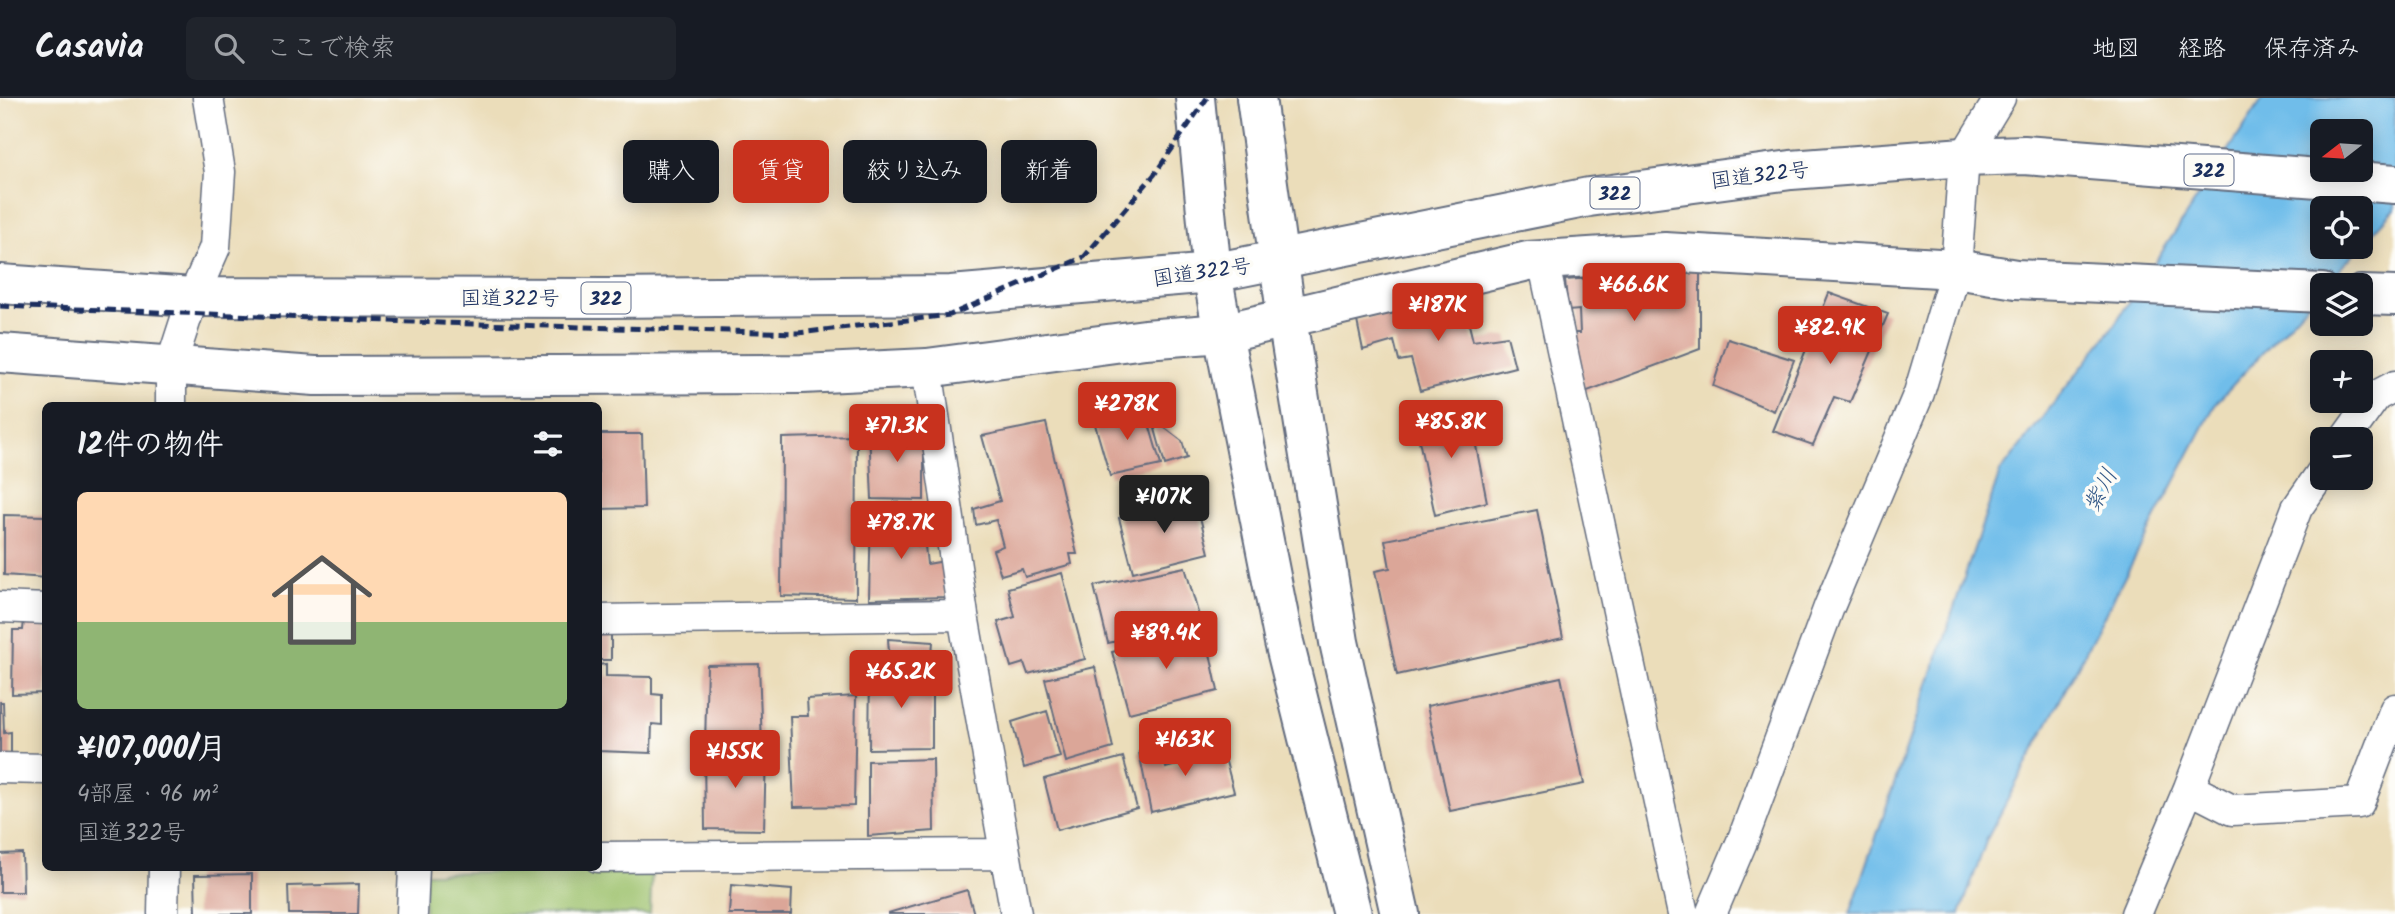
<!DOCTYPE html>
<html lang="ja">
<head>
<meta charset="utf-8">
<style>
  body { margin:0; font-family:Kalam,"Klee One",sans-serif; background:#20242c; color:#f1f3f6; height:100vh; display:flex; flex-direction:column; font-size:26px; white-space:nowrap }
  * { box-sizing:border-box; margin:0 }
  p { font-size:23px; color:#9ea1a6 }
  .icon { flex:none; width:38px; height:38px; fill:none; stroke:currentColor; stroke-width:2; stroke-linecap:round; stroke-linejoin:round }
  .map { position:relative; flex:1; overflow:hidden }
  .drawer { position:absolute; left:42px; top:304px; width:560px; height:469px; display:flex; flex-direction:column; background:#171b24; border-radius:10px; box-shadow:0 4px 18px #0003 }
  .drawer>* { flex:none }
  .guide { position:absolute; left:623px; top:42px; width:665px; height:63px; display:flex; gap:14px }
  .needle { width:46px; rotate:253deg }
  .tools { position:absolute; left:2310px; top:21px; display:grid; gap:14px }
  .tools a { display:grid; place-items:center; width:63px; height:63px; border-radius:10px; background:#171b24; box-shadow:0 4px 18px #0003; font-size:35px }
  .price { position:absolute; translate:-50% -60px; padding:0 16px; border-radius:7px; background:#c8321e; color:#fff; font-size:23px; line-height:46px; filter:drop-shadow(0 2px 4px #0008) }
  .price::after { content:''; position:absolute; left:50%; top:42px; width:21px; height:16px; margin-left:-10px; background:inherit; clip-path:polygon(0 0,100% 0,50% 100%) }
  .price.current { background:#222; color:#fff }
  ul { padding:0; list-style:none }
  li { display:grid; align-content:center; gap:14px; height:371px; padding:0 35px }
  li span { display:grid; place-items:center; height:217px; border-radius:10px; color:#555 }
  li>.icon { margin-inline-start:auto }
  span .icon { width:126px; height:126px; fill:#fffc; stroke-width:1 }
  li b { font-size:30px }
  h2 { display:flex; justify-content:space-between; align-items:center; height:84px; padding:0 35px; font-size:30px }
  .pill { padding:0 24px; border-radius:10px; background:#171b24; box-shadow:0 4px 18px #0003; font-size:24px; line-height:63px }
  .pill.current { background:#c8321e; color:#fff }
  header { display:flex; align-items:center; gap:42px; box-sizing:border-box; height:98px; padding:0 35px; background:#171b24; border-bottom:2px solid #363941 }
  header strong { font-size:33px }
  nav { display:flex; gap:38px; margin-inline-start:auto; font-size:24px }
  .search { width:490px; height:63px; background:#20242c; display:flex; align-items:center; gap:18px; box-sizing:border-box; padding:0 24px; border-radius:10px; color:#9ea1a6; font-size:26px }
  .map>svg:first-child { display:block }
</style>
</head>
<body>
<header>
<strong>Casavia</strong>
<div class="search"><svg class="icon" aria-label="search" viewBox="0 0 24 24"><circle cx="10" cy="10" r="6"/><path d="M15 15l6 6"/></svg>ここで検索</div>
<nav><a>地図</a><a>経路</a><a>保存済み</a></nav>
</header>
<div class="map">
<svg width="2395" height="816" viewBox="0 0 2395 816">
  <rect width="100%" height="100%" fill="#fdfcf7"/>
  <filter id="ink" filterUnits="userSpaceOnUse"><feTurbulence type="fractalNoise" baseFrequency=".0143" numOctaves="2"/><feDisplacementMap in="SourceGraphic" scale="14" xChannelSelector="R" yChannelSelector="G"/><feConvolveMatrix kernelMatrix="1 2 1 2 8 2 1 2 1" color-interpolation-filters="sRGB"/></filter>
  <filter id="wash" filterUnits="userSpaceOnUse"><feTurbulence type="fractalNoise" baseFrequency=".00686" numOctaves="4" result="noise"/><feDisplacementMap in="SourceGraphic" scale="28" xChannelSelector="R" yChannelSelector="G"/><feGaussianBlur stdDeviation="1.57" result="paint"/><feColorMatrix in="noise" values="0 0 0 0 0 0 0 0 0 0 0 0 0 0 0 0 0 1.4 0 .05"/><feComposite in="paint" operator="in"/></filter>
  <g filter="url(#wash)">
    <rect width="100%" height="100%" fill="#ebddba"/>
    <path fill="#9cc16c" stroke="#5c7865" stroke-width="2" d="M652,771L650,816H424L425,775Z"/>
    <path fill="#70bdea" stroke="#4676a4" stroke-width="2" fill-rule="evenodd" d="M2263,0H2395V111L2361,148V110H2322V149H2360L2216,305L1987,741L1960,816H1850L2000,374L2110,233ZM2322,33H2361V72H2322Z"/>
    <g id="blocks">
      <path fill="#dba698" d="M1700,172V251L1585,294L1572,235H1580L1579,212L1568,213L1565,182Z
        M1829,195L1888,216L1850,304L1834,299L1813,347L1773,333Z
        M1462,198L1473,243L1507,238L1515,269L1420,293L1411,261L1399,263L1394,243L1363,252L1357,223Z
        M1728,241L1794,262L1774,313L1713,288Z
        M1468,307L1487,404L1435,417L1414,319Z
        M1144,309L1161,367L1110,378L1094,323Z
        M1152,320L1182,343L1187,360L1165,367Z
        M1046,325L1077,456H1070L1072,466L1025,479L1022,471L1001,477L993,452L1003,448L996,422L976,427L974,411L1000,403L982,338Z
        M924,330V402L872,401L869,332Z
        M598,336H642L644,410L598,411Z
        M857,338L856,500L781,498L782,340Z
        M1195,399L1209,455L1133,474L1119,420Z
        M1537,412L1563,540L1397,577L1375,473L1390,470L1385,442Z
        M871,415L914,417L916,447L925,448L927,466L945,463L946,499L869,501Z
        M4,417L46,418V480L4,477Z
        M1185,469L1201,525L1108,545L1094,488Z
        M1062,475L1085,561L1028,576L1024,565L1011,569L998,524L1015,519L1008,490Z
        M24,522L46,523V595L12,596L13,532H23Z
        M1205,532L1218,593L1129,615L1112,554Z
        M598,535H611V562H598Z
        M888,541L933,544L931,565L890,567Z
        M606,566V578L652,579V596L662,597V627L652,626L651,655L598,653V567Z
        M759,566L762,647H705L707,567Z
        M1095,569L1113,650L1066,664L1045,581Z
        M932,573V650L869,651L870,575Z
        M1561,579L1584,686L1450,713L1427,608Z
        M856,598L854,708L794,709L790,618H808L807,601Z
        M0,604H3L4,635L11,634V662H0Z
        M1047,613L1060,659L1024,670L1012,624Z
        M1221,645L1234,694L1151,714L1139,654L1161,649L1166,670L1201,660L1200,651Z
        M704,654H766L764,732L705,731Z
        M1123,659L1137,710L1057,732L1044,681Z
        M933,661L934,733L868,738V663Z
        M22,755L23,794H0V756Z
        M252,776V816H196L195,777Z
        M359,786L358,816H289L288,788Z
        M731,787L792,792L791,816H729Z
        M967,792L974,816H888V815Z"/>
    </g>
  </g>
  <g filter="url(#ink)">
    <use href="#blocks" fill-opacity="0" stroke="#646c7e" stroke-width="2"/>
    <g fill="none" stroke-linecap="round" stroke-linejoin="round">
      <g stroke="#646c7e" stroke-width="33">
        <path id="minor" d="M1543,162L1683,816
          M171,308V267L193,199L215,149L220,74L208,0
          M2345,341L2376,298L2395,288
          M0,509L46,511
          M963,517L1016,816
          M598,522L963,517L927,270
          M0,670L46,671
          M2189,690L2297,410L2322,374
          M598,759L1004,756
          M163,816L164,770
          M412,816L414,770
          M1711,816L1743,741L1829,509L1919,295L1956,171L1964,59L2000,0
          M2136,816L2189,690L2232,712L2359,705L2395,611"/>
      </g>
      <g stroke="#646c7e" stroke-width="42">
        <path id="tertiary" d="M1287,221L1339,544L1400,816
          M1223,235L1284,544L1352,816"/>
      </g>
      <g stroke="#646c7e" stroke-width="42">
        <path id="primary" d="M1195,0L1212,175L1223,235
          M1256,0L1287,221"/>
      </g>
      <g stroke="#646c7e" stroke-width="42">
        <path id="trunk" d="M0,186L193,199L608,200L951,197L1212,175L1589,99L1791,72L1964,59L2024,57L2395,86
          M2361,197L2395,198
          M0,255L315,278L802,276L927,270L1145,241L1223,235L1528,163L1665,154L1956,171L2016,181L2322,195"/>
      </g>
      <use href="#minor" stroke="#fff" stroke-width="30"/>
      <use href="#tertiary" stroke="#fff" stroke-width="38"/>
      <use href="#primary" stroke="#fff" stroke-width="38"/>
      <use href="#trunk" stroke="#fff" stroke-width="38"/>
      <path stroke="#1b2f5e" stroke-width="5" stroke-dasharray="10 5" stroke-linecap="butt" d="M0,208L440,225L798,235L950,217L1084,159L1154,77L1207,0"/>
    </g>
  </g>
  <g text-anchor="middle" stroke-width="7" stroke-linejoin="round" paint-order="stroke">
    <g fill="#fdfcf7" stroke="#5f6c8c" stroke-width="2">
      <rect x="2184.5" y="56.5" width="49" height="31" rx="5"/>
      <rect x="1590.5" y="79.5" width="49" height="31" rx="5"/>
      <rect x="581.5" y="184.5" width="49" height="31" rx="5"/>
    </g>
    <g font-size="19" font-weight="bold" fill="#1b2f5e">
      <text x="2209" y="79">322</text>
      <text x="1615" y="102">322</text>
      <text x="606" y="207">322</text>
    </g>
    <g font-size="21" fill="#1b2f5e" stroke="#fdfcf7">
      <text transform="translate(1760 77) rotate(-7)" y="7">国道322号</text>
      <text transform="translate(1202 174) rotate(-8)" y="7">国道322号</text>
      <text x="510" y="207">国道322号</text>
    </g>
    <g font-size="23" font-style="italic" fill="#355a88" stroke="#fdfcf7">
      <text transform="translate(2100 392) rotate(-62)" y="8">紫川</text>
    </g>
  </g>
</svg>
<div class="tools">
<a><svg class="needle" viewBox="-14 -14 28 28"><path d="M0-13l5 13h-10z" fill="#e53935"/><path d="M0 13l5-13h-10z" fill="#9ea1a6"/></svg></a>
<a><svg class="icon" aria-label="locate" viewBox="0 0 24 24"><circle cx="12" cy="12" r="6"/><path d="M12 2v4M12 18v4M2 12h4M18 12h4"/></svg></a>
<a><svg class="icon" aria-label="layers" viewBox="0 0 24 24"><path d="M12 4l9 5-9 5-9-5zM3 14l9 5 9-5"/></svg></a>
<a>+</a>
<a>−</a>
</div>
<b class="price" style="left:1634px;top:225px">¥66.6K</b>
<b class="price" style="left:1438px;top:245px">¥187K</b>
<b class="price" style="left:1830px;top:268px">¥82.9K</b>
<b class="price" style="left:1127px;top:344px">¥278K</b>
<b class="price" style="left:1451px;top:362px">¥85.8K</b>
<b class="price" style="left:897px;top:366px">¥71.3K</b>
<b class="price current" style="left:1164px;top:437px">¥107K</b>
<b class="price" style="left:901px;top:463px">¥78.7K</b>
<b class="price" style="left:1166px;top:573px">¥89.4K</b>
<b class="price" style="left:901px;top:612px">¥65.2K</b>
<b class="price" style="left:1185px;top:680px">¥163K</b>
<b class="price" style="left:735px;top:692px">¥155K</b>
<div class="guide">
<a class="pill">購入</a>
<a class="pill current">賃貸</a>
<a class="pill">絞り込み</a>
<a class="pill">新着</a>
</div>
<section class="drawer">
<h2>12件の物件<svg class="icon" aria-label="filters" viewBox="0 0 24 24"><path d="M4 7h16M4 17h16"/><circle cx="9" cy="7" r="2"/><circle cx="15" cy="17" r="2"/></svg></h2>
<ul>
<li><span style="background:linear-gradient(#ffd9b3 60%,#8fb573 0)"><svg class="icon" aria-label="home" viewBox="0 0 24 24"><path d="M3 11l9-7 9 7M6 9v11h12V9"/></svg></span><div><b>¥107,000/月</b><p>4部屋 · 96 m²</p><p>国道322号</p></div></li>
</ul>
</section>
</div>
</body>
</html>
